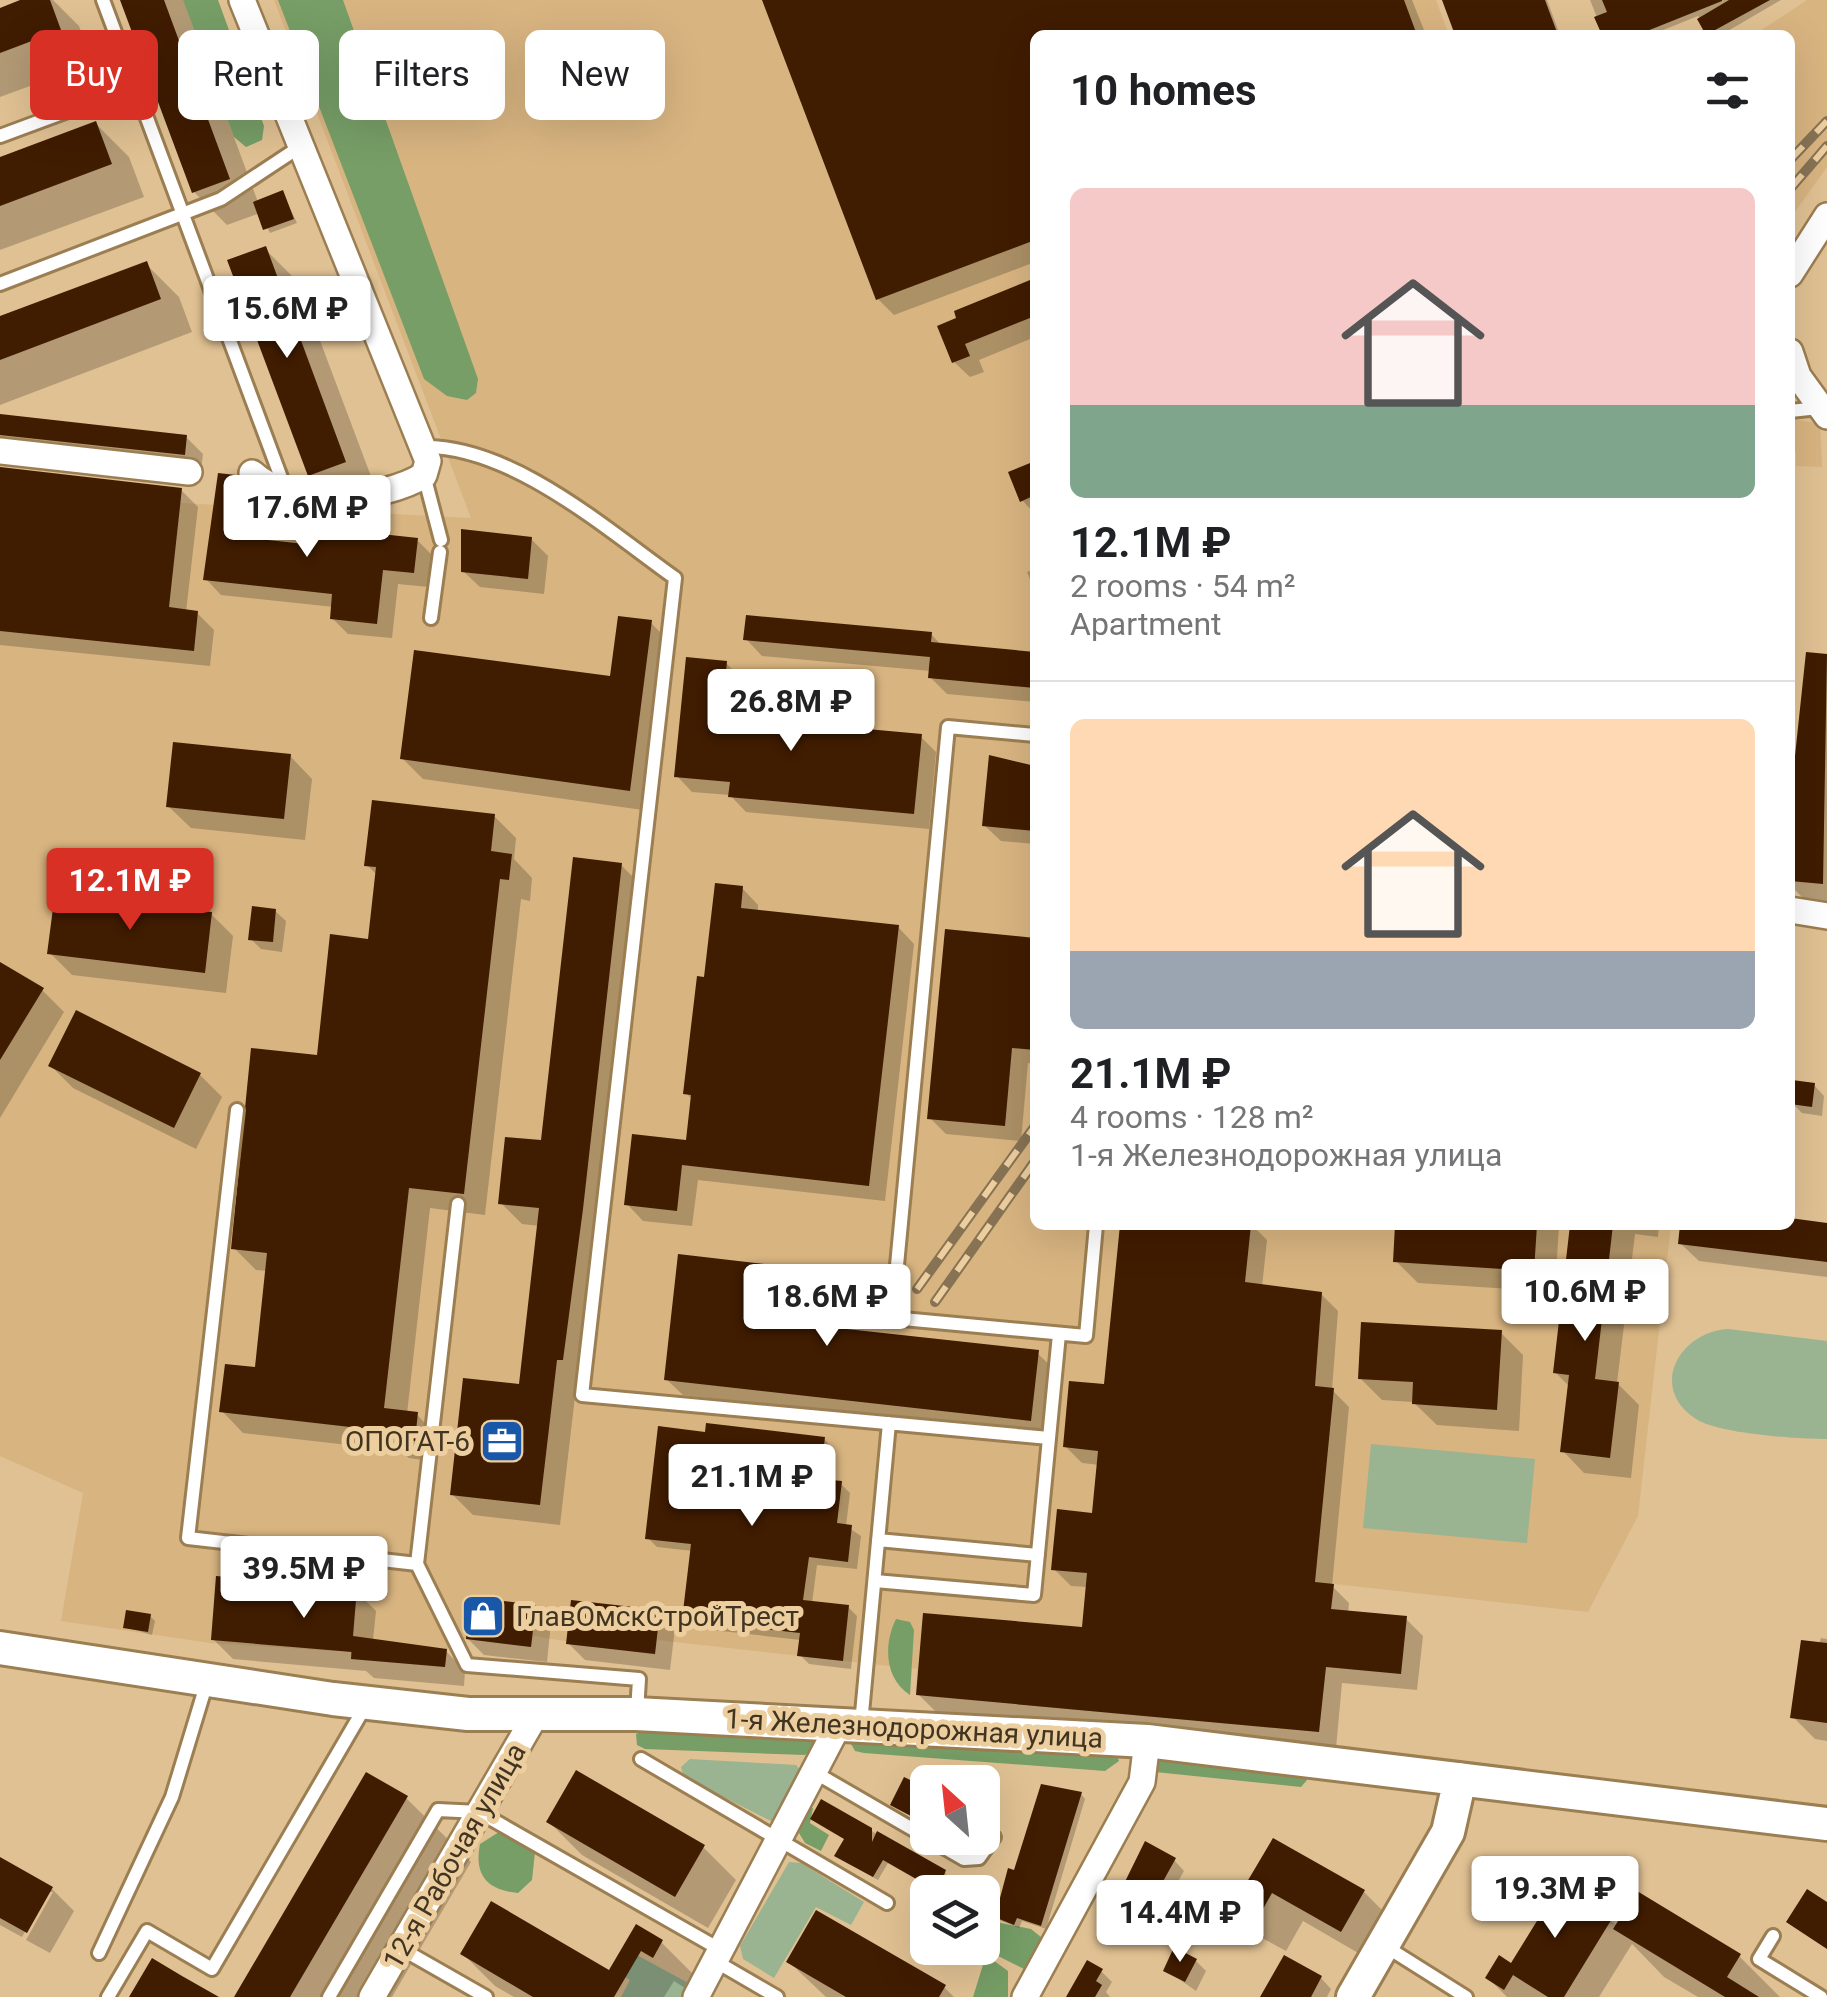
<!DOCTYPE html>
<html lang="en">
<head>
<meta charset="utf-8">
<style>
  body { margin:0; font-family:Roboto,sans-serif; background:#f6f6f6; color:#202124; height:100vh; display:flex; flex-direction:column; font-size:38px; white-space:nowrap }
  * { box-sizing:border-box; margin:0 }
  p { font-size:32px; color:#757577 }
  .icon { flex:none; width:55px; height:55px; fill:none; stroke:currentColor; stroke-width:2; stroke-linecap:round; stroke-linejoin:round }
  .map { position:relative; flex:1; overflow:hidden }
  .drawer { position:absolute; left:1030px; top:30px; width:765px; height:1200px; display:flex; flex-direction:column; background:#fff; border-radius:15px; box-shadow:0 10px 40px #0002 }
  .drawer>* { flex:none }
  .top-card { position:absolute; left:30px; top:30px; width:850px; height:90px; display:flex; gap:20px }
  .needle { width:65px; rotate:333deg }
  .tools { position:absolute; left:910px; top:1765px; display:grid; gap:20px }
  .tools a { display:grid; place-items:center; width:90px; height:90px; border-radius:15px; background:#fff; box-shadow:0 10px 40px #0002; font-size:50px }
  .price { position:absolute; translate:-50% -85px; padding:0 22px; border-radius:10px; background:#fff; color:#222; font-size:32px; line-height:65px; filter:drop-shadow(0 2px 5px #0008) }
  .price::after { content:''; position:absolute; left:50%; top:60px; width:30px; height:22px; margin-left:-15px; background:inherit; clip-path:polygon(0 0,100% 0,50% 100%) }
  .price.active { background:#d93025; color:#fff }
  ul { padding:0; list-style:none }
  li { display:grid; align-content:center; gap:20px; height:530px; padding:0 40px }
  li+li { border-top:2px solid #e0e0e0 }
  li span { display:grid; place-items:center; height:310px; border-radius:15px; color:#555 }
  li>.icon { margin-inline-start:auto }
  span .icon { width:180px; height:180px; fill:#fffc; stroke-width:1 }
  li b { font-size:42px }
  h2 { display:flex; justify-content:space-between; align-items:center; height:120px; padding:0 40px; font-size:42px }
  .tag { padding:0 35px; border-radius:15px; background:#fff; box-shadow:0 10px 40px #0002; font-size:35px; line-height:90px }
  .tag.active { background:#d93025; color:#fff }
  .map>svg:first-child { display:block }
</style>
</head>
<body>
<div class="map">
<svg width="1827" height="1997" viewBox="0 0 1827 1997">
  <rect width="100%" height="100%" fill="#e0c193"/>
  <path fill="#d8b480" d="M274,0H1436L1449,35H1035V1225H1671L1638,1516L1588,1612L1334,1584L1319,1732L916,1695L917,1669L657,1640L655,1655L533,1636L531,1647L465,1639L447,1649L445,1667L351,1659V1652L210,1643L61,1621L83,1493L0,1456V482L181,503L471,518Z
    M1807,0H1827V167L1790,219V35H1754Z
    M1795,419L1820,424L1822,467L1796,466V452H1790Z"/>
  <path fill="#9ab391" d="M1728,1329L1827,1341V1439C1799,1439 1719,1434 1696,1419C1648,1388 1679,1332 1728,1329Z
    M1371,1444L1535,1459L1527,1543L1363,1528Z
    M690,1759L796,1765L802,1772L780,1817L771,1821L684,1777L681,1767Z
    M789,1862L801,1863L864,1902L851,1925L816,1907L774,1978L743,1959L740,1946Z
    M624,1948L690,1984L683,1997H621L630,1980L610,1968Z"/>
  <path fill="#779e67" d="M183,0H218L264,126L262,140L246,147L234,137Z
    M278,0H343L478,379L476,393L467,400L447,396L424,379Z
    M896,1619L910,1622L914,1630L910,1695C885,1679 883,1645 896,1619Z
    M643,1731L805,1734L817,1744L805,1755L645,1749L637,1745L636,1734Z
    M854,1737L1116,1753L1119,1761L1105,1771L864,1753L855,1751L851,1744Z
    M1158,1755L1305,1772L1307,1780L1301,1787L1155,1772Z
    M807,1808H813L810,1823L829,1835L821,1851L805,1843L799,1833Z
    M499,1832L535,1852L532,1880L518,1893C486,1890 474,1874 480,1844Z
    M996,1922L1031,1929L1041,1937L1043,1949L1026,1970L994,1954L985,1937Z
    M986,1955L1008,1971V1997H973Z"/>
  <path fill="#0003" d="M28,0H53L79,26L93,63L0,97V10Z
    M122,0H183L258,202L283,193L297,223L270,233L260,213L227,225L194,192Z
    M765,0H1412L1426,35H1035V262L894,315L878,299Z
    M1445,0H1547L1560,35H1458Z
    M1590,0H1781L1721,35H1709L1698,16L1651,35H1604Z
    M96,124L129,157L144,197L0,250V160Z
    M265,249L298,282L378,495L343,508L310,475Z
    M146,264L179,297L192,332L0,405V319Z
    M1035,281V337L979,360L984,372L970,377L954,362L940,327Z
    M0,416L186,437L203,454L201,470L4,457L0,466Z
    M1035,464V514L1022,500Z
    M0,470L181,490L198,507L186,612L197,613L214,630L210,666L0,645Z
    M235,478L254,501L249,541L307,547L417,540L433,556L429,587L398,584L392,638L348,634L332,618L334,607L221,595L206,579Z
    M463,532L531,539L548,556L544,594L480,587L463,571Z
    M1035,569V591L1027,572Z
    M651,623L672,644L650,811L423,779L402,758L612,678Z
    M931,634L942,646L1035,655V702L947,694L930,677L931,671L762,656L746,639Z
    M1808,654L1827,656V914L1818,913L1790,885V826Z
    M726,663L742,679L738,720L921,737L936,752L929,829L746,812L730,795L692,792L677,776Z
    M290,756L312,779L305,840L191,828L168,806Z
    M991,758L1035,768V844L1001,841L984,825Z
    M494,816L516,838L514,859L532,878L530,901L521,899L485,1215L430,1208L407,1414L417,1415L439,1437L436,1462L409,1458L401,1451L243,1433L222,1411L257,1370L268,1271L256,1270L234,1248L370,941L378,876L367,865Z
    M621,865L642,886L583,1380L577,1379L560,1525L473,1515L452,1494L521,1387L540,1226L522,1224L501,1203L543,1143Z
    M742,888L758,905V912L898,927L914,944L885,1201L698,1180L692,1226L643,1221L627,1204L688,1143L693,1100L686,1093Z
    M275,911L286,921L282,952L261,949L251,939Z
    M211,914L233,936L226,993L72,975L50,953Z
    M1035,940V1064L1028,1063L1021,1141L946,1134L930,1118Z
    M0,965L42,990L64,1012L0,1118Z
    M51,1066L200,1075L222,1097L196,1149L73,1088Z
    M1814,1085L1824,1096L1822,1116L1802,1113L1792,1103Z
    M1790,1221L1827,1225V1277L1699,1261L1680,1243L1683,1225H1790Z
    M1122,1225H1252L1267,1240L1262,1287L1321,1294L1338,1311L1332,1390L1349,1407L1332,1586L1349,1603L1348,1613L1406,1619L1423,1636L1417,1690L1342,1683L1336,1748L935,1711L918,1694L1084,1630L1088,1587L1071,1586L1054,1569L1095,1515L1100,1465L1082,1463L1065,1446L1107,1387Z
    M1398,1225H1559L1555,1292L1418,1283L1396,1261Z
    M1571,1225H1659L1658,1237L1635,1234L1617,1383L1639,1405L1631,1478L1584,1473L1563,1451L1570,1387L1555,1372Z
    M806,1271L822,1288L818,1328L1037,1353L1054,1369L1046,1436L683,1395L666,1379Z
    M1501,1333L1523,1355L1519,1431L1437,1425L1413,1402L1382,1400L1360,1378Z
    M708,1434L824,1439L833,1448L829,1482L841,1484L850,1493L846,1526L861,1536L857,1569L817,1565L812,1603L848,1607L857,1616L851,1669L809,1664L800,1655L801,1640L694,1628L685,1619L693,1551L657,1547L648,1538Z
    M356,1591L376,1611L373,1640L446,1651L465,1671L464,1686L374,1678L366,1671L233,1659L213,1639Z
    M535,1607L551,1623L547,1662L484,1655L468,1639Z
    M659,1612L675,1628L670,1670L585,1660L568,1643Z
    M150,1616L155,1621L152,1635L126,1627Z
    M1821,1638L1827,1639V1741L1815,1739L1793,1717Z
    M1081,1794L1085,1799L1046,1929L1022,1921L1019,1928L982,1913V1893L1001,1901L1016,1873Z
    M406,1798L471,1862L392,1997H237Z
    M549,1822L703,1847L736,1880L708,1928L582,1855Z
    M870,1830L945,1872L948,1879L981,1892H939L888,1863L878,1880L842,1860Z
    M954,1838H973L969,1845Z
    M1274,1841L1364,1892L1394,1922L1372,1961L1303,1921L1286,1951L1264,1939L1234,1909Z
    M0,1859L52,1889L74,1911L50,1953L26,1940L53,1892H48L22,1937L0,1925Z
    M1174,1860L1184,1871L1171,1894L1195,1912L1186,1927L1167,1916L1164,1920L1155,1915L1150,1924L1118,1901Z
    M1576,1873L1598,1895L1591,1906L1618,1926L1739,1956L1780,1997H1698L1664,1977L1632,1944L1599,1997H1507L1488,1978L1512,1966L1555,1897L1545,1888Z
    M637,1928L661,1942L693,1974L685,1988L674,1981L664,1997H514L495,1986L463,1954L610,1973Z
    M1285,1958L1321,1978L1331,1989L1327,1997H1306Z
    M1196,1961L1206,1971L1196,1991L1166,1970Z
    M789,1962L944,1987L954,1997H826Z
    M1101,1971L1112,1982L1106,1992L1110,1997H1069Z"/>
  <path fill="#401c00" d="M50,0L61,30L0,53V8L20,0Z
    M120,0H164L230,179L192,193Z
    M762,0H1404L1417,35H1035V240L876,300Z
    M1442,0H1545L1558,35H1455Z
    M1602,0H1722V1L1637,35H1602L1594,17L1607,12Z
    M1729,0H1770L1706,35L1697,19Z
    M96,121L112,164L0,206V157Z
    M283,190L294,219L263,230L253,202Z
    M266,246L346,462L308,476L227,260Z
    M147,261L161,299L0,360V316Z
    M1035,278V316L965,344L970,356L952,363L937,326L956,318L954,311Z
    M0,414L187,435L185,455L0,435Z
    M1035,461V495L1020,502L1008,472Z
    M0,467L182,488L169,607L198,611L194,651L0,631Z
    M218,473L236,475L240,483L232,536L305,544L307,526L418,538L414,573L383,570L377,624L330,619L332,594L203,580Z
    M461,529L532,537L528,579L461,572Z
    M746,615L932,632L931,642L1035,652V688L928,678L930,657L743,640Z
    M618,616L652,620L630,791L400,759L414,650L610,676Z
    M1806,652L1827,654L1823,884L1790,881V803Z
    M686,657L727,661L722,716L922,734L914,814L728,797L730,782L674,777Z
    M173,742L291,754L284,819L166,807Z
    M989,755L1035,766V831L982,826Z
    M372,800L495,814L491,851L512,854L509,880L500,879L464,1194L409,1188L384,1408L418,1412L415,1441L384,1437L385,1431L219,1412L225,1364L255,1367L267,1253L231,1249L251,1048L317,1055L330,934L368,939L376,867L364,866Z
    M573,857L622,863L583,1209L563,1360H557L540,1505L450,1495L463,1378L519,1384L539,1208L498,1204L505,1137L541,1140Z
    M715,883L743,886L741,908L899,925L869,1186L682,1165L677,1211L624,1205L632,1134L686,1140L691,1095L683,1094L697,976L704,977Z
    M55,893L212,912L205,973L47,954Z
    M252,906L276,909L273,942L248,940Z
    M945,929L1035,938V1050L1012,1048L1005,1126L927,1119Z
    M0,962L44,988L0,1060Z
    M76,1010L201,1073L174,1128L48,1066Z
    M1792,1080L1815,1083L1812,1107L1790,1104Z
    M1790,1218L1827,1223V1262L1678,1244L1680,1225H1790Z
    M1120,1225H1251L1245,1282L1322,1292L1315,1386L1334,1388L1315,1582L1334,1584L1331,1609L1407,1616L1401,1674L1326,1667L1319,1732L916,1695L923,1613L1082,1627L1087,1573L1051,1570L1057,1509L1092,1513L1098,1451L1063,1447L1069,1381L1104,1384Z
    M1395,1225H1537L1534,1271L1393,1262Z
    M1570,1225H1613L1595,1379L1619,1382L1610,1458L1560,1452L1569,1375L1553,1373Z
    M678,1254L807,1269L801,1324L1039,1350L1031,1421L664,1380Z
    M1361,1322L1502,1330L1497,1410L1412,1404L1413,1382L1358,1379Z
    M706,1423L825,1437L820,1479L842,1481L837,1523L852,1525L848,1562L809,1557L803,1600L849,1605L843,1661L797,1656L800,1633L682,1620L691,1544L645,1539L658,1426L705,1432Z
    M216,1576L357,1588L353,1636L447,1649L445,1667L351,1659L352,1644V1652L211,1640Z
    M470,1597L536,1605L531,1647L466,1639Z
    M571,1600L660,1610L655,1654L566,1644Z
    M126,1610L151,1614L148,1632L123,1628Z
    M1801,1640L1827,1643V1723L1790,1718Z
    M576,1770L705,1845L675,1897L546,1822Z
    M366,1772L408,1796L290,1997H234Z
    M904,1777L925,1787L921,1796L928,1799V1825L890,1805Z
    M1041,1784L1082,1792L1041,1926L1017,1918L1014,1925L982,1912V1892H939L883,1860L873,1877L834,1856L844,1839L810,1819L821,1799L872,1828V1842L877,1831L946,1870L944,1875L1000,1898L1008,1868L1014,1870Z
    M1273,1838L1365,1890L1341,1932L1272,1893L1255,1923L1231,1909Z
    M1145,1841L1176,1858L1161,1885L1186,1900L1175,1919L1156,1908L1153,1912L1144,1907L1139,1916L1115,1902Z
    M0,1857L53,1887L27,1933L0,1918Z
    M1560,1860L1577,1871L1566,1889L1613,1917L1564,1997H1548L1513,1975L1504,1990L1485,1978L1499,1955L1511,1963L1553,1895L1542,1888Z
    M1807,1889L1827,1902V1949L1786,1922Z
    M1637,1891L1741,1954L1727,1977L1759,1997H1725L1613,1929Z
    M491,1901L609,1970L636,1924L663,1940L653,1958L641,1951L614,1997H533L460,1954Z
    M816,1910L946,1985L939,1997H846L786,1962Z
    M1174,1947L1197,1959L1185,1982L1163,1971Z
    M1284,1955L1322,1976L1311,1997H1260Z
    M152,1958L182,1976L219,1997H129Z
    M1087,1960L1103,1969L1096,1981L1102,1985L1095,1997H1066Z"/>
  <g fill="none" stroke-linecap="round" stroke-linejoin="round">
    <g stroke="#9b7e52" stroke-width="18">
      <path id="lane" d="M103,0L286,491
        M0,136L135,86
        M0,284L221,199L301,146
        M1790,411L1819,408
        M423,447C511,445 606,529 675,578L582,1395L1049,1438
        M424,475L441,540
        M431,618L440,552
        M1035,735L948,727L892,1318L1086,1336L1096,1225
        M237,1110L188,1538L417,1564
        M458,1204L417,1564L467,1665L639,1679L637,1712
        M878,1540L1038,1555
        M875,1581L1034,1595L1059,1334
        M861,1724L889,1423
        M641,1759L887,1903
        M814,1772L964,1859L979,1858L994,1837
        M1773,1936L1759,1959L1821,1997
        M1385,1946L1466,1997
        M400,1948L486,1997
        M99,1953L172,1797L207,1682
        M715,1961L777,1997
        M108,1997L147,1931L212,1969L366,1705
        M329,1997L438,1810L479,1812L721,1950"/>
    </g>
    <g stroke="#9b7e52" stroke-width="30">
      <path id="street" d="M242,0L428,461L424,475C384,501 288,508 252,473
        M1790,274L1827,216
        M1790,352L1798,376L1827,416
        M0,451L189,472
        M1790,910L1827,916
        M372,1997L535,1716
        M696,1997L839,1724
        M1025,1997L1142,1782L1147,1741"/>
    </g>
    <g stroke="#9b7e52" stroke-width="38">
      <path id="secondary" d="M0,1648L333,1699L468,1714H636L1147,1741L1827,1824
        M1353,1997L1448,1832L1460,1779"/>
    </g>
    <use href="#lane" stroke="#fff" stroke-width="12"/>
    <use href="#street" stroke="#fff" stroke-width="25"/>
    <use href="#secondary" stroke="#fff" stroke-width="32"/>
    <g stroke="#877354" stroke-width="10">
      <path id="rail" d="M1790,160L1827,121
        M1790,189L1827,146
        M917,1289L1035,1126
        M935,1302L1035,1161"/>
    </g>
    <use href="#rail" stroke="#edce9f" stroke-width="6" stroke-dasharray="19" stroke-linecap="butt"/>
  </g>
  <defs>
    <g id="office-square" transform="scale(2.25)"><rect x="-9" y="-9" width="18" height="18" rx="4" fill="#1957a8" stroke="#edce9f"/><path d="M-6-3h4V-5.5h4V-3h4V5H-6ZM-1-4.5V-3h2v-1.5ZM-6 0V1H6V0Z" fill="#fff"/></g>
    <g id="shop-square" transform="scale(2.25)"><rect x="-9" y="-9" width="18" height="18" rx="4" fill="#1957a8" stroke="#edce9f"/><path d="M-5-2.5h2.3a2.7 3.5 0 0 1 5.4 0H5L5.5 6h-11ZM-1.5-2.5h3a1.5 2.3 0 0 0-3 0Z" fill="#fff"/></g>
  </defs>
  <g fill-rule="evenodd">
    <use href="#office-square" x="502" y="1441"/>
    <use href="#shop-square" x="483" y="1616"/>
  </g>
  <g text-anchor="middle" stroke-width="10" stroke-linejoin="round" paint-order="stroke">
    <g font-size="28" fill="#413522" stroke="#edce9f" text-anchor="end">
      <text x="470" y="1451">ОПОГАТ-6</text>
      <text x="516" y="1626" text-anchor="start">ГлавОмскСтройТрест</text>
    </g>
    <g font-size="28" fill="#413522" stroke="#edce9f">
      <text transform="translate(914 1728) rotate(3)" y="10">1-я Железнодорожная улица</text>
      <text transform="translate(454 1856) rotate(-60)" y="10">12-я Рабочая улица</text>
    </g>
  </g>
</svg>
<div class="tools">
<a><svg class="needle" viewBox="-14 -14 28 28"><path d="M0-13l5 13h-10z" fill="#e53935"/><path d="M0 13l5-13h-10z" fill="#757577"/></svg></a>
<a><svg class="icon" aria-label="layers" viewBox="0 0 24 24"><path d="M12 4l9 5-9 5-9-5zM3 14l9 5 9-5"/></svg></a>
</div>
<b class="price" style="left:287px;top:361px">15.6M ₽</b>
<b class="price" style="left:307px;top:560px">17.6M ₽</b>
<b class="price" style="left:791px;top:754px">26.8M ₽</b>
<b class="price active" style="left:130px;top:933px">12.1M ₽</b>
<b class="price" style="left:1585px;top:1344px">10.6M ₽</b>
<b class="price" style="left:827px;top:1349px">18.6M ₽</b>
<b class="price" style="left:752px;top:1529px">21.1M ₽</b>
<b class="price" style="left:304px;top:1621px">39.5M ₽</b>
<b class="price" style="left:1555px;top:1941px">19.3M ₽</b>
<b class="price" style="left:1180px;top:1965px">14.4M ₽</b>
<div class="top-card">
<a class="tag active">Buy</a>
<a class="tag">Rent</a>
<a class="tag">Filters</a>
<a class="tag">New</a>
</div>
<section class="drawer">
<h2>10 homes<svg class="icon" aria-label="filters" viewBox="0 0 24 24"><path d="M4 7h16M4 17h16"/><circle cx="9" cy="7" r="2"/><circle cx="15" cy="17" r="2"/></svg></h2>
<ul>
<li><span style="background:linear-gradient(#f6c9c9 70%,#7fa58c 0)"><svg class="icon" aria-label="home" viewBox="0 0 24 24"><path d="M3 11l9-7 9 7M6 9v11h12V9"/></svg></span><div><b>12.1M ₽</b><p>2 rooms · 54 m²</p><p>Apartment</p></div></li>
<li><span style="background:linear-gradient(#ffd9b3 75%,#9aa5b1 0)"><svg class="icon" aria-label="home" viewBox="0 0 24 24"><path d="M3 11l9-7 9 7M6 9v11h12V9"/></svg></span><div><b>21.1M ₽</b><p>4 rooms · 128 m²</p><p>1-я Железнодорожная улица</p></div></li>
</ul>
</section>
</div>
</body>
</html>
